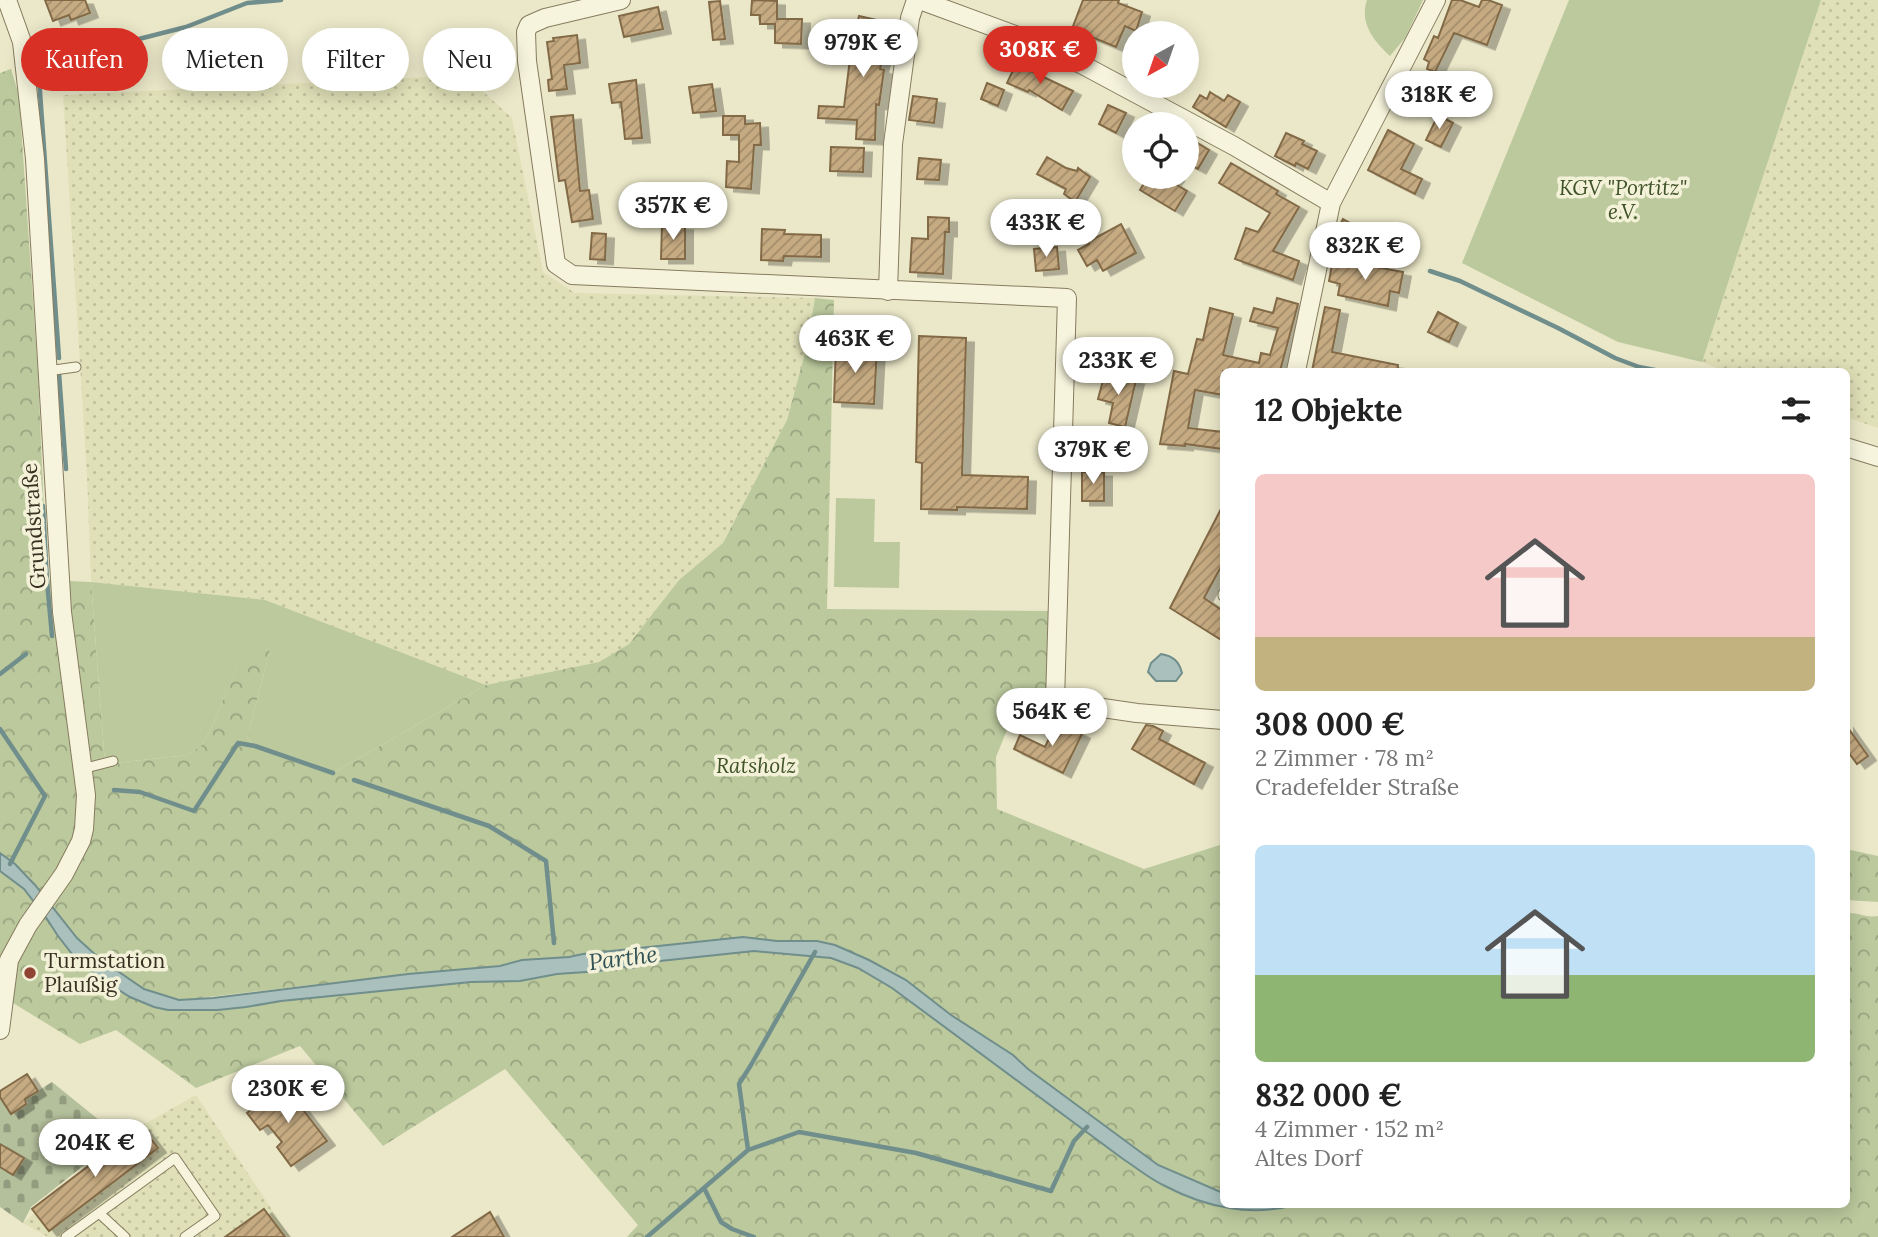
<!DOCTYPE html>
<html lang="de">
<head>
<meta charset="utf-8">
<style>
  body { margin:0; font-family:Lora,serif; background:#f2f2f2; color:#222; height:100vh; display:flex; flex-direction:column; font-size:26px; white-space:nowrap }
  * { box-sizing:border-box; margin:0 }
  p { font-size:23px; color:#767676 }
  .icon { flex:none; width:38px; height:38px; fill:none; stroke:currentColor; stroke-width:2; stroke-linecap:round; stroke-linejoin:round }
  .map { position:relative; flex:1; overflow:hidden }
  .drawer { position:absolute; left:1220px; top:368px; width:630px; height:840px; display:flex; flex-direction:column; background:#fff; border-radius:10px; box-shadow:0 4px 18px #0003 }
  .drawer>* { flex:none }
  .guide { position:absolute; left:21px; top:28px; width:665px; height:63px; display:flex; gap:14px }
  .needle { width:46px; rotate:220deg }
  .controls { position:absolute; left:1122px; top:21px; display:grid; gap:14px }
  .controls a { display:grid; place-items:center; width:77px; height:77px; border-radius:50%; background:#fff; box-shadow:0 4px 18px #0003; font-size:35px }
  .price { position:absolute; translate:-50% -60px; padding:0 16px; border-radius:24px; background:#fff; color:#222; font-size:23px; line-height:46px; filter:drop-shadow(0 2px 4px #0008) }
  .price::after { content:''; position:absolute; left:50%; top:42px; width:21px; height:16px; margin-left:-10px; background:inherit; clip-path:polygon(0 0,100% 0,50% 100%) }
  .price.current { background:#d93025; color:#fff }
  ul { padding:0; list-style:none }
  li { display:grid; align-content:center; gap:14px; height:371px; padding:0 35px }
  li span { display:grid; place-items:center; height:217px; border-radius:10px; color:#555 }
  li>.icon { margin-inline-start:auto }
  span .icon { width:126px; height:126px; fill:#fffc; stroke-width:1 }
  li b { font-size:30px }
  h2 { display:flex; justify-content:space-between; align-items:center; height:84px; padding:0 35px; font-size:30px }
  .tag { padding:0 24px; border-radius:32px; background:#fff; box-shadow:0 4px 18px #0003; font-size:24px; line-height:63px }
  .tag.current { background:#d93025; color:#fff }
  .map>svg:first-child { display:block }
</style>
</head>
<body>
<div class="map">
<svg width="1878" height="1237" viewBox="0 0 1878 1237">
  <defs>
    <pattern id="farmland-dots" width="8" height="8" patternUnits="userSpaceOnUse" patternTransform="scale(1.75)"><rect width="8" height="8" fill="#dfe0b7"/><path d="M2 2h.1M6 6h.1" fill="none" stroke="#c0c09d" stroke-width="1.8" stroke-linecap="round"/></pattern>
    <pattern id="forest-crowns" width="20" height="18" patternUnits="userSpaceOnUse" patternTransform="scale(1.75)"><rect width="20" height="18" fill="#bbc99d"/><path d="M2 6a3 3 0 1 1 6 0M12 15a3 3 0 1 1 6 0" fill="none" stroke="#99a480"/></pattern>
    <pattern id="cemetery-stones" width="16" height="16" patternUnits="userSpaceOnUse" patternTransform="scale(1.75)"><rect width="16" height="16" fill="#b4bf9b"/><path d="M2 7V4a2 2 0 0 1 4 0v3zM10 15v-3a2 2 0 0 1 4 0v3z" fill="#939c7e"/></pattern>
    <pattern id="building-hatch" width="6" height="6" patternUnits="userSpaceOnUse" patternTransform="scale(1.75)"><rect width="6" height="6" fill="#c6ab82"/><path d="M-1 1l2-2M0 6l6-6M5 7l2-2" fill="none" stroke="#a28c6a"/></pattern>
    <filter id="shadow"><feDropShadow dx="8" dy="4.5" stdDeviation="0" flood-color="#0004"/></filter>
  </defs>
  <rect width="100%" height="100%" fill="#ebe8c9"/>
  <path fill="url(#farmland-dots)" d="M1821,0H1878V428L1846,417V371H1724L1702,362Z
    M465,75L512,118L543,272L575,293L815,298L806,349L787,420L723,543L679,580L629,644L599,662L486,685L265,600L91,582L87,474L63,95Z
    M196,1095L290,1237H48L23,1223L123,1136Z"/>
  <path fill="#bbc99d" d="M1367,0H1423L1405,38L1390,56C1374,41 1359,23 1367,0Z
    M1569,0H1821L1702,362L1618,342L1462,263Z
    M836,498L875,499L874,542H900L899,588L834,587Z
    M91,582L265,600L486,685L333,773L255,746L247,738L270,650L248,642L210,731L201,746L188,755L105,764Z"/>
  <path fill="url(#forest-crowns)" d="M11,69L19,96L38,373L47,580L91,582L105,764L188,755L201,746L210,731L248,641L270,650L247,738L255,746L333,773L486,685L599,662L629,644L679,580L723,543L787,420L806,349L815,298L834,300L827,609L1058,611L1055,701L1023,691L996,757L997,809L1144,869L1223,844V1193L1158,1165L1028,1069L1013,1055L951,1015L906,980L869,960L835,945L817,941H777L743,937L583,954L569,957L522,960L500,966L408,974L182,1000C145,995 100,965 77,937C52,908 31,876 0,853V73Z
    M1846,849L1878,856V902L1846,900Z
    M0,871L24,889L47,919L58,936L76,959L103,980L130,997L154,1007L168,1010H218L246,1007L281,1001L471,982L520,981L557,974L600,971L616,966L632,968L646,964L660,961L754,951L831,958L858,968L893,988L1123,1159L1162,1185L1192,1198L1215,1205L1248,1211L1275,1210L1297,1204H1846V913C1858,912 1867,918 1878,916V1237H627L638,1225L505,1069L383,1146L300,1046L196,1088L116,1030L80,1044L0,995Z"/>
  <path fill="url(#cemetery-stones)" d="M52,1082L120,1137L31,1207L23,1223L0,1207V1097L11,1114L28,1103L25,1099Z"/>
  <path fill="#a9c0bd" stroke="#708e8c" stroke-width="2" d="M1161,654C1173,656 1179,661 1182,673L1176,681H1156L1148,672L1151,663Z
    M0,853L15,864L35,885L77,938L100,959L144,989L179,1000L213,998L408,974L500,966L522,960L569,957L583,954L743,937L777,941H817L835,945L869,960L906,980L951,1015L1013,1055L1028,1069L1158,1165L1223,1193V1204H1297C1253,1218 1205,1207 1165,1186C1150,1179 1137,1168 1123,1159L892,988L858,968L831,958L754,951L660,961L646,964L632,968L615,966L600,971L557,974L520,981L471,982L281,1001L246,1007L218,1010H168L154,1007L130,997L103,980L76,959L58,936L47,919L24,889L0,871Z"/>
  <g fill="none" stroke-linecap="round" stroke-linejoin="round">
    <path stroke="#708e8c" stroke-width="4.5" d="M1430,271L1460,281L1558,328L1615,358L1639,367L1660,371
      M59,358L38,64L49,45L131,41L186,27L247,3L281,0
      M59,373L66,469
      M43,506L47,581L52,636
      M0,674L26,654
      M0,729L45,796L10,864
      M354,780L489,826L546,861L554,943
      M114,790L140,792L194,811L238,743L255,746L333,773
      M748,1150L799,1132L916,1153L1051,1191L1074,1141L1087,1127
      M704,1188L721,1222L732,1229L754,1237
      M647,1237L748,1150L739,1084L751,1065L815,952"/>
  </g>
  <path fill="url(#building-hatch)" stroke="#836a47" stroke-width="2" filter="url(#shadow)" d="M45,0H85L90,13L71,20L69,15L53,21Z
    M752,0L777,1V19H802L801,44L775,43V24H760V15H751Z
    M1083,0H1119L1118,3L1142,12L1136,31L1125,26L1116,47L1072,29Z
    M1452,0H1460L1479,7L1482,0H1488L1502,5L1487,45L1454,33L1435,72L1427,69L1429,62L1424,59L1434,36L1438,38Z
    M720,1L725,39L713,40L709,2Z
    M658,7L663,29L624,37L619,16Z
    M859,16L890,23L880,69L884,70L879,105L876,104L875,140L856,139L857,120L818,118L819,106L844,107L851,51Z
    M577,35L580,63L564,65L567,89L549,91L548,80L552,79L547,42L554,41L553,38Z
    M1016,64L1073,91L1062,110L1029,90L1028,92L1007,83Z
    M1434,73L1447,79L1430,113L1402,99L1412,79L1427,87Z
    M636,80L642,138L625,139L621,102L612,103L609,84Z
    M987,83L1004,90L998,106L981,99Z
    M712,84L716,111L693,113L689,87Z
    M1210,92L1224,101L1228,95L1240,102L1226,127L1193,107L1200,95L1207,99Z
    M913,96L937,99L934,123L909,120Z
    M1108,105L1126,113L1116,133L1099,124Z
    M573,115L580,191L589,190L593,219L572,222L565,180L559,181L551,117Z
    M1438,115L1453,123L1441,147L1426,140Z
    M723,116H745V124L760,123L761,145H754L751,189L726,187L727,161L739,162V135H723Z
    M1388,130L1414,144L1401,169L1422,179L1415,194L1368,170Z
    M1286,133L1304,141L1302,144L1317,151L1308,169L1296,163L1295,166L1275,156Z
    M1186,136L1209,150L1198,169L1186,163Z
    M831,147L864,148L863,172L830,171Z
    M1047,157L1066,168L1077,171L1078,168L1090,177L1075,202L1064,194L1066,189L1037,174Z
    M919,158L941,160L939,180L917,179Z
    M1231,163L1278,191L1276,194L1299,207L1273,251L1299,261L1293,280L1235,259L1246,228L1258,232L1270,213L1219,183Z
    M1148,177H1176L1172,182L1187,191L1175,211L1140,190Z
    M928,217L949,218V232H945L943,274L910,272L912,238L928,239Z
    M1343,219L1371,235L1364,248L1336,233Z
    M1121,224L1136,253L1103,271L1097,260L1087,266L1078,250L1089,244L1088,242Z
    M662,225L685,226V259H661Z
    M762,229L785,230L784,234L821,235V257L784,256L783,261L761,260Z
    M592,233L606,234L605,260L590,259Z
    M1057,247L1059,269L1036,271L1034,249Z
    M1333,259L1403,272L1399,293L1390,291L1388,306L1338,295L1340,284L1329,281Z
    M1277,298L1298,304L1280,371H1223V395L1195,390L1188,428L1223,432V449L1185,444V446L1160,444L1174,371L1188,374L1197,339L1203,340L1210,308L1233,314L1223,355L1259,363L1261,353L1270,355L1278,328L1250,321L1254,308L1273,313Z
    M1325,307L1340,310L1332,352L1398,365V371H1312Z
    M1438,312L1458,323L1449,342L1428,332Z
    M919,336L966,338L962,475L1028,477L1027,509L957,507V510L921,509L922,463L916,462Z
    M836,346L877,348L874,404L834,402Z
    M1105,373L1136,380L1125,427L1109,423L1113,403L1098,399Z
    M1082,472H1104V501H1082Z
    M1223,505V563L1204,598L1223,611V641L1170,608Z
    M1057,722L1082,734L1063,773L1014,749L1020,735L1045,747Z
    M1146,725L1153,726L1163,731L1159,739L1205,763L1194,784L1132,749Z
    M1846,725L1868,756L1857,764L1846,749Z
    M27,1074L38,1091L25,1099L26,1104L11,1114L0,1097V1091Z
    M284,1085L327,1141L291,1166L277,1147L282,1142L268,1125L260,1130L247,1113Z
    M141,1126L158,1148L49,1231L32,1209Z
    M0,1144L24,1158L13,1175L0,1167Z
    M264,1209L285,1237H225Z
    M490,1212L504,1237H452Z"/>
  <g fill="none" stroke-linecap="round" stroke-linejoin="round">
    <g stroke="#867b5f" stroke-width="11">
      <path id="service" d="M47,371L76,367
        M1223,594V596
        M82,769L113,761
        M99,1213L125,1237
        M66,1237L175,1158L215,1216L185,1237"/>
    </g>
    <g stroke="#867b5f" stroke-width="20">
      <path id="minor" d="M621,0L545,18L529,25L526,32L527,61L556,264L572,275L1067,298L1055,701L1137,713L1223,720
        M920,0L1023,38L1081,64L1234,146L1331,203
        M888,291L893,144L910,18L916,0
        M1296,371L1331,203L1436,0
        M1846,447L1878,457
        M0,1030L9,960L28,925L64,874L81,841L84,829L86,795L62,612L35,159L22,42L7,0"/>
    </g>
    <use href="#service" stroke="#f6f4dc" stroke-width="9"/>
    <use href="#minor" stroke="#f6f4dc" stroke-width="18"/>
  </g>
  <circle fill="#904534" stroke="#f3f1d8" stroke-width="2.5" cx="30" cy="973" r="7"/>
  <g text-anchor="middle" stroke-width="7" stroke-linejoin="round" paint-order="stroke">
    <g font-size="21" font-style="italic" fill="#405329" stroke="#f3f1d8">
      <text x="1623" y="195">KGV "Portitz"<tspan x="1623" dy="24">e.V.</tspan></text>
      <text x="756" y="773">Ratsholz</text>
    </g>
    <g font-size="21" fill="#383021" stroke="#f3f1d8">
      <text transform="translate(34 526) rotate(-94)" y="7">Grundstraße</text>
    </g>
    <g font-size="21" fill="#383021" stroke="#f3f1d8" text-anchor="start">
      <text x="44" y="968">Turmstation<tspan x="44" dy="24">Plaußig</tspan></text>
    </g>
    <g font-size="23" font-style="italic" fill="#325256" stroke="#f3f1d8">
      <text transform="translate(623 958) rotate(-7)" y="8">Parthe</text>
    </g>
  </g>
</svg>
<div class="controls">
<a><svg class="needle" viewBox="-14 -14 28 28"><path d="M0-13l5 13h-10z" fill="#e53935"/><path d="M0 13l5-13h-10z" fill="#767676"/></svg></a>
<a><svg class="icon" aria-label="locate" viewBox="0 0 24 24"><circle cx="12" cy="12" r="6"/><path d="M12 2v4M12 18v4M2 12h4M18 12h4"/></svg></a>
</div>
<b class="price" style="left:863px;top:79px">979K €</b>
<b class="price current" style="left:1040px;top:86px">308K €</b>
<b class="price" style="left:1439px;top:131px">318K €</b>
<b class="price" style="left:673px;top:242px">357K €</b>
<b class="price" style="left:1046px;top:259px">433K €</b>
<b class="price" style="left:1365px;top:282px">832K €</b>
<b class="price" style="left:855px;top:375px">463K €</b>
<b class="price" style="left:1118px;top:397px">233K €</b>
<b class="price" style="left:1093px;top:486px">379K €</b>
<b class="price" style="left:1052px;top:748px">564K €</b>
<b class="price" style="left:288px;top:1125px">230K €</b>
<b class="price" style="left:95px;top:1179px">204K €</b>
<div class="guide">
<a class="tag current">Kaufen</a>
<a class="tag">Mieten</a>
<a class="tag">Filter</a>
<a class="tag">Neu</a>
</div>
<section class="drawer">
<h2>12 Objekte<svg class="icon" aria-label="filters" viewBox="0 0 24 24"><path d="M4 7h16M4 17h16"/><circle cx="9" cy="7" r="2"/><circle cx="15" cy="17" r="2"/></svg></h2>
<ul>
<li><span style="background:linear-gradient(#f6c9c9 75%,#c2b280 0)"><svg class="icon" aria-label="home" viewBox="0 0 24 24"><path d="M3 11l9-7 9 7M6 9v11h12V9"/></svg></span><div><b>308 000 €</b><p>2 Zimmer · 78 m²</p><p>Cradefelder Straße</p></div></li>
<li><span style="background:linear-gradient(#bfe0f5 60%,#8fb573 0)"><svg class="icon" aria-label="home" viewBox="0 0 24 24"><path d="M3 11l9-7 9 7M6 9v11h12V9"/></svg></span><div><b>832 000 €</b><p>4 Zimmer · 152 m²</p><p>Altes Dorf</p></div></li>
</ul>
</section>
</div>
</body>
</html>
